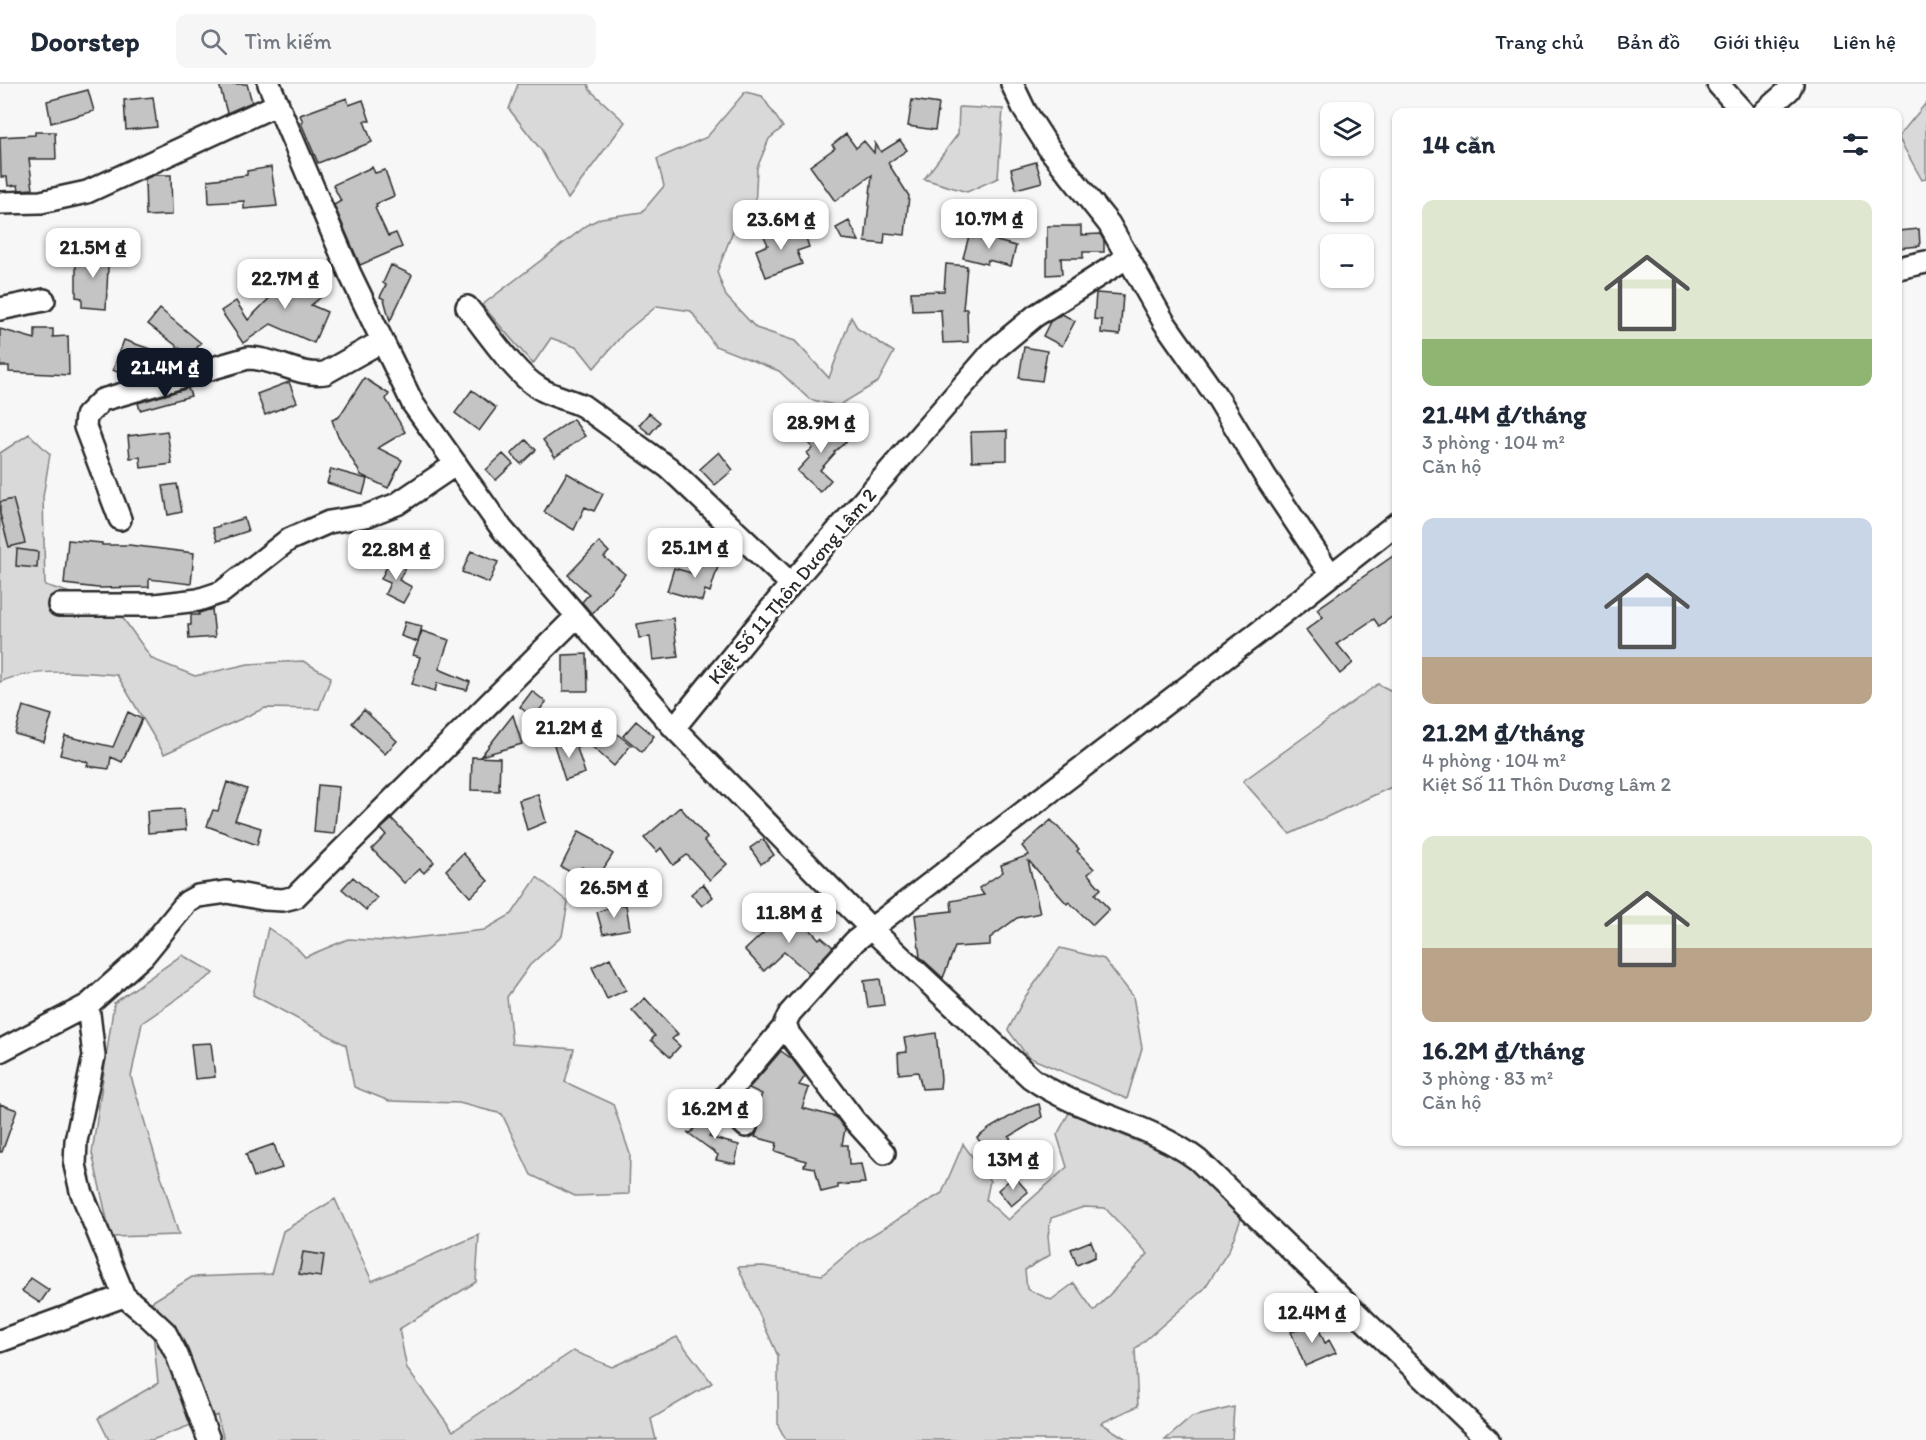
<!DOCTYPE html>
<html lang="vi">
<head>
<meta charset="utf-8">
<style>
  body { margin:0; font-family:Itim,sans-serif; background:#f6f6f7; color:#1f2937; height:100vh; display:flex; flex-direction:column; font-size:22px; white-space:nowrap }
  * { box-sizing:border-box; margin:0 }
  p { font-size:20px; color:#747a83 }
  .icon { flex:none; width:33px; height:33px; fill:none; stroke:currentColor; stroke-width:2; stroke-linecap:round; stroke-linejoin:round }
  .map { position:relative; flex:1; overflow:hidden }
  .details { position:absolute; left:1392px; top:24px; width:510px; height:1038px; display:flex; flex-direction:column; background:#fff; border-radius:12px; box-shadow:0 2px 4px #0004 }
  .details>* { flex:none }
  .controls { position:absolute; left:1320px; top:18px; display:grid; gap:12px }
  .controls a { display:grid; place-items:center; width:54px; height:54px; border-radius:12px; background:#fff; box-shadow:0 2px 4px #0004; font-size:30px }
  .price { position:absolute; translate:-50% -51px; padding:0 14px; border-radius:12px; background:#fff; color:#222; font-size:20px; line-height:39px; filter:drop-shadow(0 2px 3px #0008) }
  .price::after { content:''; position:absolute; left:50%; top:36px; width:18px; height:14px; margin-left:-9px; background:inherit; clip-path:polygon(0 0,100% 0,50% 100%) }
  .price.current { background:#111827; color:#fff }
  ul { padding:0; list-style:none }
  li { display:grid; align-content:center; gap:12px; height:318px; padding:0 30px }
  li span { display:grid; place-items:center; height:186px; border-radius:12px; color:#555 }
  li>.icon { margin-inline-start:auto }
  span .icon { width:108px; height:108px; fill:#fffc; stroke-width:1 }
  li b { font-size:26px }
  h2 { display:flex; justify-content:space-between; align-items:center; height:72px; padding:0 30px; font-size:26px }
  header { display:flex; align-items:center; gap:36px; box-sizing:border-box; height:84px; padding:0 30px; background:#fff; border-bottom:2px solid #e0e1e3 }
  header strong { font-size:28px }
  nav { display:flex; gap:33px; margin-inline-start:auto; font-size:21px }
  .search { width:420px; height:54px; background:#f6f6f7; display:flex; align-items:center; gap:15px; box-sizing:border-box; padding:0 21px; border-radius:12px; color:#747a83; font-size:22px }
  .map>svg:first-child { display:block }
</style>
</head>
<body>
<header>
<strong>Doorstep</strong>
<div class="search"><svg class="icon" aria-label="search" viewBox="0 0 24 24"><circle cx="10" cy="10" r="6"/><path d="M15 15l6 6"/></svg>Tìm kiếm</div>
<nav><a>Trang chủ</a><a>Bản đồ</a><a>Giới thiệu</a><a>Liên hệ</a></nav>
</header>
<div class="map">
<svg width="1926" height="1356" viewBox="0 0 1926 1356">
  <rect width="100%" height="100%" fill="#f7f7f7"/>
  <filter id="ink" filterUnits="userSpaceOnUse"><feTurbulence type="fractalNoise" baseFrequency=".0167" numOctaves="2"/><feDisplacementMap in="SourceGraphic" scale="12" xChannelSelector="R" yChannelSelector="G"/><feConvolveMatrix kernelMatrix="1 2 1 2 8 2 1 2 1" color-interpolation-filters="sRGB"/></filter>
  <g filter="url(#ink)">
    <path fill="#d9d9d9" stroke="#828282" stroke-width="1.5" fill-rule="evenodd" d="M518,0H588L590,6L625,38L568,115L541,66L509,25Z
      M745,8L762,12L783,43L769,55L757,84L755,124L733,147L717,188L726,212L756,244L795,257L829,294L851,233L858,245L894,268L878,298L838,322L809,315L779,287L715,262L691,227L657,222L624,249L594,284L578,264L551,254L533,280L482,221L589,140L601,134L642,128L664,102L657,75L707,53Z
      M1926,19V95L1922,96L1898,53Z
      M959,23L1003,25L998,94L967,108L924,95L958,50Z
      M29,350L50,370L43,413L45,501L115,523L152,575L195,592L248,580L303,577L331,593L319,625L265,624L164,670L117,591C84,588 30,584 0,598V369Z
      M1378,600L1396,609V701L1290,750L1243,697Z
      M537,793L568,818L562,852L530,881L507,913L512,960L574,965L565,998L613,1020L630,1070L629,1110L575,1112L531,1091L502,1030L459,1019L389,1017L354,1003L346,961L253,911L268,844L297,864L305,873L348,855L386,857L484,846L512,830Z
      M1060,864L1104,875L1133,912L1142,964L1127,1015L1028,973L1008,946L1025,913Z
      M182,871L214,889L142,939L131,993L179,1151L111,1153L92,1069L114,919Z
      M1069,1029L1185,1077L1241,1135L1229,1166L1204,1205L1135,1265L1138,1322L1101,1339L1128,1356H786L778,1341V1272L738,1183L763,1182L822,1191L862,1157L942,1109L963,1060L990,1097L986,1116L1008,1136L1067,1083L1057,1051ZM1084,1123L1105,1124L1148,1170L1094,1227L1074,1199L1051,1216L1027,1205L1025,1186L1050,1171L1048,1152L1051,1134Z
      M335,1115L372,1197L479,1151L476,1198L399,1245L407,1285L453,1347L573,1267L612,1283L677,1253L712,1299L651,1335L656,1356H224L217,1331L152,1356H109L98,1334L158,1299L150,1219L192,1193L271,1190L283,1147Z
      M1234,1323L1232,1356H1165L1192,1333Z"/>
    <path fill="#c4c4c4" stroke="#2b2b2b" stroke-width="1.5" d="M219,0H247L252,18L227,29Z
      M88,6L94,27L51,39L47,17Z
      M153,13L157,43L126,46L124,16Z
      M347,14L349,21L363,16L370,37H364L372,58L318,79L301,39L303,38L300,31Z
      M912,16L939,20L935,46L908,42Z
      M35,48H55L56,75H29L33,105L19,106L18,101L8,102L7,93H1L0,53L35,51Z
      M846,50L856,64L864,57L874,69L875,59L881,68L900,56L907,66L888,79L909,112L905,151L885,149L884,160L865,158L872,91L835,117L810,82L835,64L832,61Z
      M1036,78L1042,98L1016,105L1011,85Z
      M271,83L277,122L244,125V117L209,119L208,96L247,91V87Z
      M372,83L375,89L385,86L394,112L376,120L377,123L375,124L388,152L396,149L402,163L360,181L334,121L341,117L333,101Z
      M154,91H171L172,131L146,132L145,95Z
      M849,137L859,157L842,155L836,144Z
      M789,141L793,152L804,148L809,163L797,167L802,180L766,193L756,166L768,161L763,150Z
      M1047,142H1081V151L1100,150L1104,157V168H1083V174H1061L1062,190L1047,191Z
      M1919,145L1920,162L1898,164V147Z
      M976,148L998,154L997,157L1016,162L1011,182L988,176L987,180L963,174L969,152L974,154Z
      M95,163H109L106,225L82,223V214L76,213V172H95Z
      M946,180L967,182L963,225H967L968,258L943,259L941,226L912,227L911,208L944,207Z
      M391,181L412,191L390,237L384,215L380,213L386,201L383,199Z
      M318,189L330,206L311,221L327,228L314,259L271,240L243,259L221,227L236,217L248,236L291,192Z
      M1096,209L1123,211L1120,251L1101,249L1102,236L1094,235Z
      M160,225L201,259L190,272L148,240Z
      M1062,230L1075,237L1062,262L1043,252L1050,238Z
      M0,245L35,255V245H53V253L68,252L69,291L9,288V282H0Z
      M124,256L156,267L151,280L136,275L129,293L113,286Z
      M1024,263L1047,267L1042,297L1019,294Z
      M364,294L389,310L386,315L405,348L378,364L402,376L388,404L361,391L337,350L332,336L339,333Z
      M289,298L297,318L265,331L257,310Z
      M188,304L191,312L140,326L138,319Z
      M472,306L496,324L479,347L455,329Z
      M649,329L660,338L650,350L639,341Z
      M573,335L585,352L555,373L543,356Z
      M824,336L835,347L837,346L847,357L834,368L835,369L820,386L831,396L820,408L797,387L810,373L807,369L813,364L805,356Z
      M167,347L172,380L141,384L140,373L130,374L128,352Z
      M1007,347V376L972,377L971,348Z
      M526,356L536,366L521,380L511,370Z
      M719,368L733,386L715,401L700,385Z
      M503,370L513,380L496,396L486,386Z
      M331,385L367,395L363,410L327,399Z
      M567,389L603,410L594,427L585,423L574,446L544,428Z
      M177,400L182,428L168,431L163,402Z
      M13,415L25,459L9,463L0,430V418Z
      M244,434L248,447L217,457L213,444Z
      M68,456L102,459V461H129L194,469L191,500L149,495V503L98,504L64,500Z
      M599,458L609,468L604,473L625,490L592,530L582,518L589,510L568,491Z
      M17,465L38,468L37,484L16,482Z
      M471,467L498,478L489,499L462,488Z
      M701,470L720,476L710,508L705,506L702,517L667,507L674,484L695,490Z
      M1396,470V530L1379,542L1374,535L1337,560L1353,579L1340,590L1306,546L1323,533L1317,525Z
      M391,474L406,482L399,496L412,503L403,519L385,510L390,499L381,495Z
      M212,525L215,553L189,555L188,541H191V531H199V529Z
      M673,534L678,573L653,576L650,553L639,554L637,540Z
      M405,538L422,542L418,558L401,552Z
      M422,547L449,556L439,585L470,598L467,606L437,599L435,607L412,600L420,573L413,571Z
      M587,570L588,607H563V571Z
      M532,607L546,618L533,634L520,623Z
      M23,622L52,631L44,658L15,650Z
      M586,625L631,661L614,682L581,653L585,652L573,642Z
      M364,626L397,657L385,670L352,639Z
      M128,628L142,635L122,678L111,673L109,685L87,682L88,678L60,671L65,652L113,663Z
      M513,631L522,660L481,672Z
      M636,637L654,652L642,668L623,652Z
      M574,655L585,689L565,696L554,661Z
      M472,673L500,674L499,707L471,706Z
      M227,698L247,705L235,736L261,744L257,761L207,742L213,726L218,727Z
      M318,701L339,703L334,750L314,748Z
      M538,710L546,738L527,746L519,716Z
      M680,723L707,754L704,757L727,780L710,796L687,771L673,781L661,764L657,768L644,754Z
      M184,725L186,746L148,749L147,727Z
      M392,735L434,778L424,789L420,785L404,799L372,765L386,751L381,745Z
      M1051,736L1079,765L1077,767L1094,785L1088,790L1101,805L1095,810L1109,825L1093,841L1069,818L1067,820L1028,776L1040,829L1017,834L990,854V861L955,863L943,894L920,873L915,831L952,827L951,817L984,811L979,804L1003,788L1001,781L1029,771L1022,762Z
      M579,747L596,756L595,758L613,770L598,793L582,783L578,792L561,783Z
      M763,755L774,771L761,780L750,764Z
      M463,769L488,797L470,813L446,786Z
      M353,793L377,814L366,826L342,805Z
      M703,800L713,813L702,822L691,810Z
      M617,821H626L630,845L603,850L597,828Z
      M790,824L819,855L821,853L833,863L809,889L784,868L764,887L745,866Z
      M610,874L626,906L607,915L592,883Z
      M880,895L884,921L868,923L864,897Z
      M645,914L678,950L672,955L680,962L670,973L651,956L655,952L632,926Z
      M936,949L941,995L940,1004L922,1005L918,988L899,990L898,969L907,968L904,954Z
      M211,959L215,993L195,995L191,960Z
      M781,967L792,975L805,992L799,1001L809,1004L802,1024L836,1033L845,1045L842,1061H848L849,1081L861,1080L865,1099L838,1101V1104L821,1108L815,1084L804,1082L806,1077L775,1067L777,1059L755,1053L758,1045V1029L754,1028L762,1010L749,1004Z
      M0,1020L17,1026L2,1068H0Z
      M1039,1020L1042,1033L1009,1053L1029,1081L1010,1095L977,1054L990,1044L1023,1025Z
      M706,1028L720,1038L709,1053L739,1061L735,1080L716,1076L718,1071L687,1048L691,1049Z
      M274,1060L282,1084L254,1093L246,1070Z
      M1014,1092L1028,1108L1011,1122L998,1106Z
      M1091,1157L1095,1167V1173L1077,1181L1071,1165Z
      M303,1168L324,1171L321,1193L299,1190Z
      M31,1194L49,1206L40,1219L22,1207Z
      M1316,1239L1325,1259L1329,1256L1336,1269L1305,1282L1291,1248Z"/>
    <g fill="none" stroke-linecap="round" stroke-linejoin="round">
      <g stroke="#2b2b2b" stroke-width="26">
        <path id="minor" d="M269,0L350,190L413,320L502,445L674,644L871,845L1031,994C1082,1030 1148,1038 1198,1076L1488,1356
          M1012,0L1025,27L1050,66L1109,140L1164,238L1219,316L1265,392L1331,491
          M1718,0L1743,28
          M1764,28L1789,6L1792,0
          M0,119L41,118L87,108L278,20
          M1898,184L1926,178
          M467,223C487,247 514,289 539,304C553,313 569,315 583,322L669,384L791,500
          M0,225L44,216
          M120,435L85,343L86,332L102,316L248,274C275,274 299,293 325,289L382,257
          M59,521H155L198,516L222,508L288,456L329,438L366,432L397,420L456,380
          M674,644L791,500L994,266L1035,232L1128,173
          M88,921L94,972L76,1057L75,1081L81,1107L124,1212L148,1232L165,1248L177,1271L209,1356
          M0,967L88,921L143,872L187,818L198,812L227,808L264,815L283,816L295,813L577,532
          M746,1042L726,1022L723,1015L785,942
          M884,1069L854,1036L789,950L785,939L790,929L855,857L1263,545L1396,440
          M0,1257L124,1212"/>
      </g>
      <use href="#minor" stroke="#fff" stroke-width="21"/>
    </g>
  </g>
  <g text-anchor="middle" stroke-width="5" stroke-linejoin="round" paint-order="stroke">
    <g font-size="20" fill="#2b2b2b" stroke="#fff">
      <text transform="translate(792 502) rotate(-50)" y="7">Kiệt Số 11 Thôn Dương Lâm 2</text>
    </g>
  </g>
</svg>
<div class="controls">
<a><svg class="icon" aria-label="layers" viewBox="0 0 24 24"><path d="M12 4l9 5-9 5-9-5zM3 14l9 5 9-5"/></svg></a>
<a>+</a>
<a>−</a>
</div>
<b class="price" style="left:989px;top:166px">10.7M ₫</b>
<b class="price" style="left:781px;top:167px">23.6M ₫</b>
<b class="price" style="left:93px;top:195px">21.5M ₫</b>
<b class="price" style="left:285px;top:226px">22.7M ₫</b>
<b class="price current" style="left:165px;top:315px">21.4M ₫</b>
<b class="price" style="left:821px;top:370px">28.9M ₫</b>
<b class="price" style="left:695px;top:495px">25.1M ₫</b>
<b class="price" style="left:396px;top:497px">22.8M ₫</b>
<b class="price" style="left:569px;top:675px">21.2M ₫</b>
<b class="price" style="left:614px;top:835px">26.5M ₫</b>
<b class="price" style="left:789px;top:860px">11.8M ₫</b>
<b class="price" style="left:715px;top:1056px">16.2M ₫</b>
<b class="price" style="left:1013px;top:1107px">13M ₫</b>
<b class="price" style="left:1312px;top:1260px">12.4M ₫</b>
<section class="details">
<h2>14 căn<svg class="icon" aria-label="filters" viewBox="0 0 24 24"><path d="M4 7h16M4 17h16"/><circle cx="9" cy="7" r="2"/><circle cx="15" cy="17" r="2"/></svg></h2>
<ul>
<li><span style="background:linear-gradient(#dfe7d0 75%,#8fb573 0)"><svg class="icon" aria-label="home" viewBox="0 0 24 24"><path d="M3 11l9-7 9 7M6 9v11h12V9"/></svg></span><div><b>21.4M ₫/tháng</b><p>3 phòng · 104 m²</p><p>Căn hộ</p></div></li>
<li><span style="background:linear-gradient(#c9d6e8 75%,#b9a48a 0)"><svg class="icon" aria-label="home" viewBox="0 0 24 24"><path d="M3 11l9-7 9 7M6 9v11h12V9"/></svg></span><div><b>21.2M ₫/tháng</b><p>4 phòng · 104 m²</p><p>Kiệt Số 11 Thôn Dương Lâm 2</p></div></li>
<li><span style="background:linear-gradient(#dfe7d0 60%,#b9a48a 0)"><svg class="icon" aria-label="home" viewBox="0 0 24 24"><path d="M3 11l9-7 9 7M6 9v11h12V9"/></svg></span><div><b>16.2M ₫/tháng</b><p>3 phòng · 83 m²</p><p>Căn hộ</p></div></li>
</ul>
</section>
</div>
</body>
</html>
